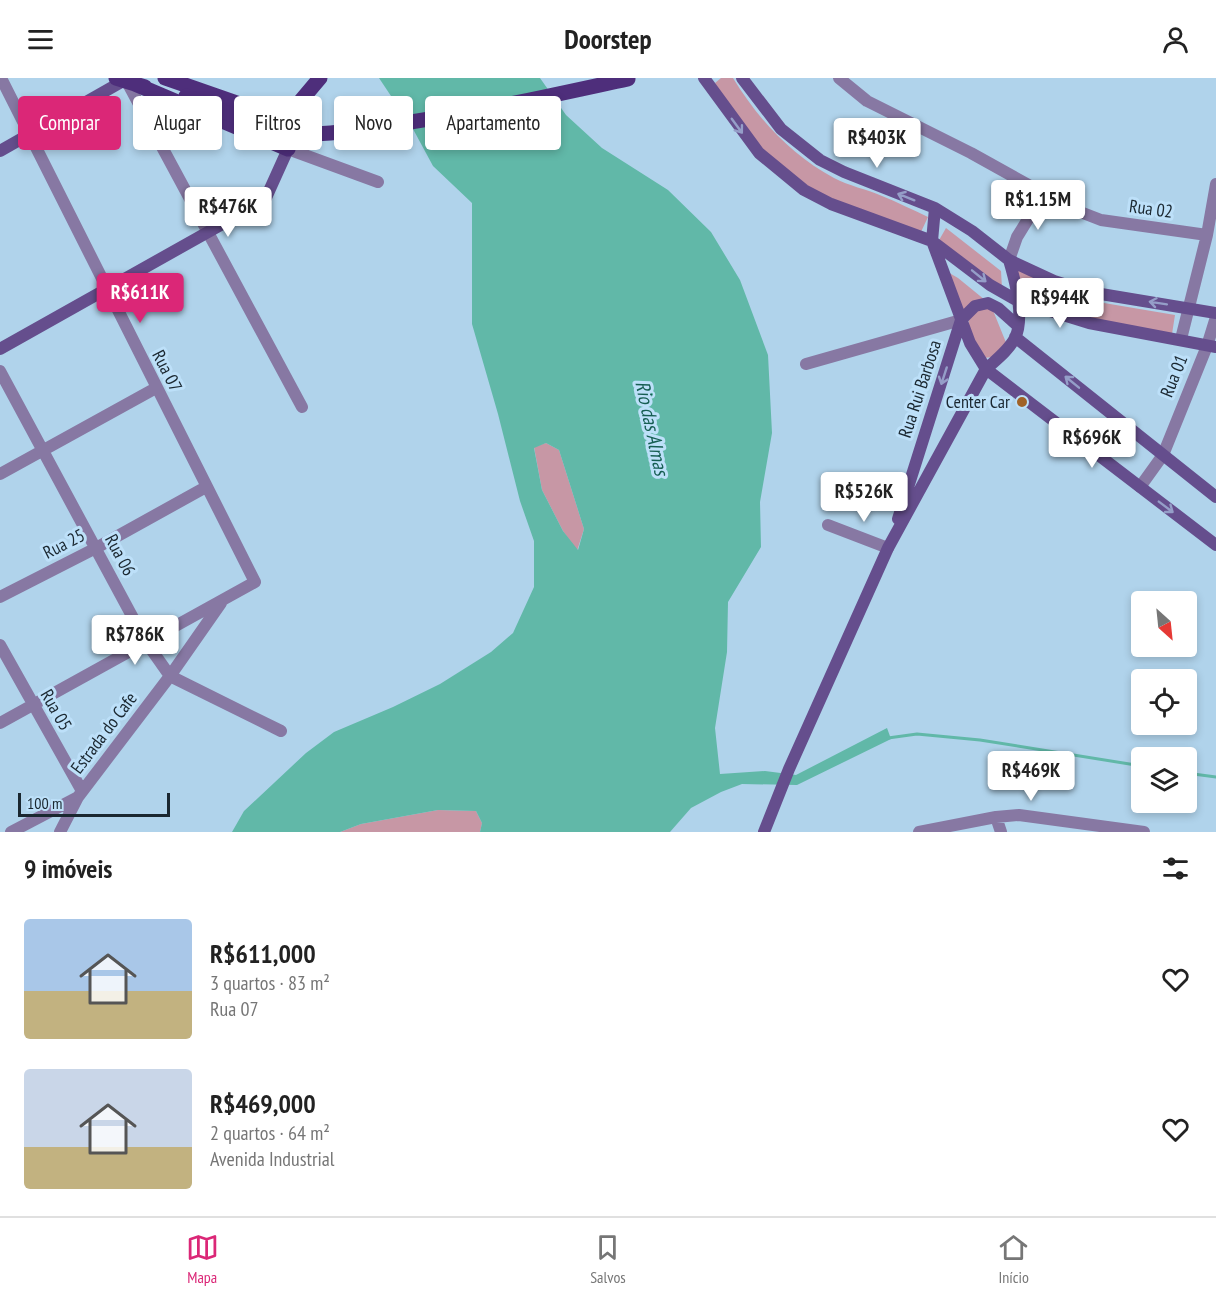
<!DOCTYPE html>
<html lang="pt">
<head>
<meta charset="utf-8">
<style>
  body { margin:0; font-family:"PT Sans Narrow",sans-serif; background:#f2f2f2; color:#222; height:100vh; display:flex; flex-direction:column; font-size:22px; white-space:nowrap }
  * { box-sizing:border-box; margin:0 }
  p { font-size:20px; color:#767676 }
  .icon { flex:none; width:33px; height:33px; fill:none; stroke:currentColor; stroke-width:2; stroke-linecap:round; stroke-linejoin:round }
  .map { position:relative; height:754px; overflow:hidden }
  .panel { display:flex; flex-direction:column; background:#fff; flex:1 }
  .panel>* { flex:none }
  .guide { position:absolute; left:18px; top:18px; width:600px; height:54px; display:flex; gap:12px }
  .needle { width:39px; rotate:153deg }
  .tools { position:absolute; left:1131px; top:513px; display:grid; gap:12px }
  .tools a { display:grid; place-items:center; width:66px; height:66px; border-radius:6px; background:#fff; box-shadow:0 3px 9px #0003; font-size:30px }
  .scale { position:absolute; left:18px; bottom:15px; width:152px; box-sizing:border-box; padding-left:6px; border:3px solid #1a2730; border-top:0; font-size:16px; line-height:21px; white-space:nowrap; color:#1a2730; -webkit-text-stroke:4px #bde0f9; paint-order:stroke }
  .price { position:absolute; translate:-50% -51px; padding:0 14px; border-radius:6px; background:#fff; color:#222; font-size:20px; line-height:39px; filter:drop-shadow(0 2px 3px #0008) }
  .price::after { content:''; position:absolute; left:50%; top:36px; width:18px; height:14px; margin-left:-9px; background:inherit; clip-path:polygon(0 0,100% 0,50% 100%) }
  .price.active { background:#db2777; color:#fff }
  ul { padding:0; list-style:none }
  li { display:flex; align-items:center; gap:18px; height:150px; padding:0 24px }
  li span { display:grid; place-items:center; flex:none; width:168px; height:120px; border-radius:6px; color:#555 }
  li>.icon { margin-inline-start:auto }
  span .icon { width:72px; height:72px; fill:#fffc; stroke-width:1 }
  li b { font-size:26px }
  h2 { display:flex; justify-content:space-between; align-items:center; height:72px; padding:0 24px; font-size:26px }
  .pill { padding:0 21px; border-radius:6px; background:#fff; box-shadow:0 3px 9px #0003; font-size:21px; line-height:54px }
  .pill.active { background:#db2777; color:#fff }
  header { display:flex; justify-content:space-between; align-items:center; height:78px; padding:0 24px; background:#fff; font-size:27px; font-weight:800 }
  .tab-bar { display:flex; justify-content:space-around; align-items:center; height:84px; border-top:2px solid #e0e0e0; background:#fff; font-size:16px; color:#767676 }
  .tab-bar a { display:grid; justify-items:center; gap:3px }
  .tab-bar .active { color:#db2777 }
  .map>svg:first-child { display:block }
</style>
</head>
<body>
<header><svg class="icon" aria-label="menu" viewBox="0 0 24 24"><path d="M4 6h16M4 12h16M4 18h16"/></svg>Doorstep<svg class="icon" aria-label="person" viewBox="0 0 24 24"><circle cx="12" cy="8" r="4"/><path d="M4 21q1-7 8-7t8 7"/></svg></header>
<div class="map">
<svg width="1216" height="754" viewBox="0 0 1216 754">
  <rect width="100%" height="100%" fill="#b0d3eb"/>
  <path fill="#c797a5" d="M721,0H733C758,41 791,77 834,100C849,108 866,111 882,118C897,124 913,132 928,139L920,156C889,144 855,135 826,120C778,96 741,50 715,5Z
    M946,150L1001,193L1002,210L938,164Z
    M1014,190L1069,215L1104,225L1175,237L1172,256L1093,242L1020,220Z
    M946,193L958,200L985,222L962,235Z
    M978,227L992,230L1007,267L993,279L984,280L971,265L968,239Z
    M546,365L559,372L584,451L577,473L563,453L542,412L534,369Z
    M438,732L476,733L482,745L480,754H340L361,746Z"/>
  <path fill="#61b8a8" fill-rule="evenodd" d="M379,0H540L566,37L602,70L668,112L711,154L740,202L768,277L772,355L760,424L761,469L728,524L727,574L715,650L720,696L765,693L796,697L887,650L891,661L797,707L742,706L721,714L691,730L670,754H480L482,745L476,733L438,732L361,746L340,754H232L244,733L306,675L334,654L393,629L440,606L491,574L513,555L534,509V463L520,423L498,336L472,246V125L433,88L413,51ZM546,365L559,372L584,451L578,472L563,453L542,412L534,370Z"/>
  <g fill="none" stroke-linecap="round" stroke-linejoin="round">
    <path stroke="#61b8a8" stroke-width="3" d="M888,660L917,656L980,662L1142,688
      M1186,695L1216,699"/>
    <path stroke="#8778a3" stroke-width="12" d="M839,0L867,23L971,75L1070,130L1101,142L1207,157
      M127,4L302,329
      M288,71L378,104
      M1009,182L1017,159L1044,115
      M1181,261L1207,157L1216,106
      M806,286L961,242
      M0,293L146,564L170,598L281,653
      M0,396L156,310
      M1140,409L1163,377L1207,268L1216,239
      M828,447L888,470
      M0,519L96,470L206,409
      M0,567L82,713
      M0,645L255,504L1,0
      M996,739L1001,754
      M11,754L78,719
      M60,754L78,719L170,598L221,525
      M919,754L996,739L1019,737L1144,754"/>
    <path stroke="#654e8d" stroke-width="12" d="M704,0L759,75L804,112L831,126L932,163L990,207L1018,223L1089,245L1216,269
      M742,0L781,51L820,82L844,94L935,130L972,153L1009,182L1054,203L1089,214L1216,235
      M0,73L123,3
      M935,130L932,163L970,265L986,291L1216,467
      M1015,259L1216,419
      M0,271L265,122L288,71
      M898,441L961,242L975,228L988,225L998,230L1018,248
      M764,754L789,691L888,470L986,291C996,282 1009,272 1015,260C1025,240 1015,202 1009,182"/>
    <path stroke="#4e2e7b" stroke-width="15" d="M116,0L145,9
      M165,0L263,34L279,32L298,26
      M135,6L288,71L298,26L320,0"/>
    <path stroke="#4e2e7b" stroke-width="15" d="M186,18C217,30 248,46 280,53C317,60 354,52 390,47C470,36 549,18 628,1"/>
  </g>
  <defs><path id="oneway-shaft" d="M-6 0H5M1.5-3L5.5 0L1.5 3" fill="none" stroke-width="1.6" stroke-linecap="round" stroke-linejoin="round" transform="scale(1.5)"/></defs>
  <g stroke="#959ec8">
    <use href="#oneway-shaft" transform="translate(737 48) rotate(54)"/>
    <use href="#oneway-shaft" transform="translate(906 119) rotate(-158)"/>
    <use href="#oneway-shaft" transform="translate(979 198) rotate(39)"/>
    <use href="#oneway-shaft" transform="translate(1158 225) rotate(-171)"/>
    <use href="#oneway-shaft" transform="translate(944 298) rotate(108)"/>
    <use href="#oneway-shaft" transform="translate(1072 304) rotate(-141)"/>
    <use href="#oneway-shaft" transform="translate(1166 429) rotate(37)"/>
  </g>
  <circle fill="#a06228" stroke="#bde0f9" stroke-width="2" cx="1022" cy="324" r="6"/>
  <g text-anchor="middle" stroke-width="6" stroke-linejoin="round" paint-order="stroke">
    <g font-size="18" fill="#1a2730" stroke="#bde0f9">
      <text transform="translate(1151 131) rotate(8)" y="6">Rua 02</text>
      <text transform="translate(167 293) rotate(63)" y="6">Rua 07</text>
      <text transform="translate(1174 298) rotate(-68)" y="6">Rua 01</text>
      <text transform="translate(920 311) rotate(-72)" y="6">Rua Rui Barbosa</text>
      <text transform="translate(64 466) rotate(-27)" y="6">Rua 25</text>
      <text transform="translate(120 477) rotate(62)" y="6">Rua 06</text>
      <text transform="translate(56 632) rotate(60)" y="6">Rua 05</text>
      <text transform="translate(104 655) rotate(-53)" y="6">Estrada do Cafe</text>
    </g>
    <g font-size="18" fill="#1a2730" stroke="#bde0f9" text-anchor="end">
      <text x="1010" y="330">Center Car</text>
    </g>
    <g font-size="20" font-style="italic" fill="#165e52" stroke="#bde0f9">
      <text transform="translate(652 350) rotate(78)" y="7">Rio das Almas</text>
    </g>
  </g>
</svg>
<div class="tools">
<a><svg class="needle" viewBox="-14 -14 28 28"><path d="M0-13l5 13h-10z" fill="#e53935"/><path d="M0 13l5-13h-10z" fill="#767676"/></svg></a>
<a><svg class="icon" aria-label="locate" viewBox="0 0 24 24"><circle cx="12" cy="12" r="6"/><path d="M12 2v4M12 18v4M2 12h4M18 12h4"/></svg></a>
<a><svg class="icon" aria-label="layers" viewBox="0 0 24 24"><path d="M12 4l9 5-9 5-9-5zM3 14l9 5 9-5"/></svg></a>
</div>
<div class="scale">100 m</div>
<b class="price" style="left:877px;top:91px">R$403K</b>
<b class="price" style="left:1038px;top:153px">R$1.15M</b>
<b class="price" style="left:228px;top:160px">R$476K</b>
<b class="price active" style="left:140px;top:246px">R$611K</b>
<b class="price" style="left:1060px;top:251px">R$944K</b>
<b class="price" style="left:1092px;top:391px">R$696K</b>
<b class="price" style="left:864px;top:445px">R$526K</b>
<b class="price" style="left:135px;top:588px">R$786K</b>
<b class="price" style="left:1031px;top:724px">R$469K</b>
<div class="guide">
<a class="pill active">Comprar</a>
<a class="pill">Alugar</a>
<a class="pill">Filtros</a>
<a class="pill">Novo</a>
<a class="pill">Apartamento</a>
</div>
</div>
<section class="panel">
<h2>9 imóveis<svg class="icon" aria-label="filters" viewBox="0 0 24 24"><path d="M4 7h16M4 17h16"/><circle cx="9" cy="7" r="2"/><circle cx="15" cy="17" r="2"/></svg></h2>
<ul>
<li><span style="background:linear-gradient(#a9c7e8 60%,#c2b280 0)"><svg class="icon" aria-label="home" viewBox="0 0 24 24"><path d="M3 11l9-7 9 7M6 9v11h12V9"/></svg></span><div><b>R$611,000</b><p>3 quartos · 83 m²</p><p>Rua 07</p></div><svg class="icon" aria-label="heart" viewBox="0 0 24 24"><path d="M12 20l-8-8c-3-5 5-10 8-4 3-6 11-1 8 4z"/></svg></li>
<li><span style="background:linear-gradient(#c9d6e8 65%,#c2b280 0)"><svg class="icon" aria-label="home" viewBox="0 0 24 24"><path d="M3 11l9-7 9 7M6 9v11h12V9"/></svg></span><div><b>R$469,000</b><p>2 quartos · 64 m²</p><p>Avenida Industrial</p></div><svg class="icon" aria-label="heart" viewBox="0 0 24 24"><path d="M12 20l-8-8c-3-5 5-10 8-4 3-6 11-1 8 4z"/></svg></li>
</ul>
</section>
<nav class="tab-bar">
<a class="active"><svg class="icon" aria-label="map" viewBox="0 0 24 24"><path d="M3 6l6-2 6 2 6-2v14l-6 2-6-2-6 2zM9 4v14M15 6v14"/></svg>Mapa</a>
<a><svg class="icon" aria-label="saved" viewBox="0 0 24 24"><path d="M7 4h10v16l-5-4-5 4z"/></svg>Salvos</a>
<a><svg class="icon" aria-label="home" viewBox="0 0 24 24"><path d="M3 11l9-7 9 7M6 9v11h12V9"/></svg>Início</a>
</nav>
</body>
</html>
